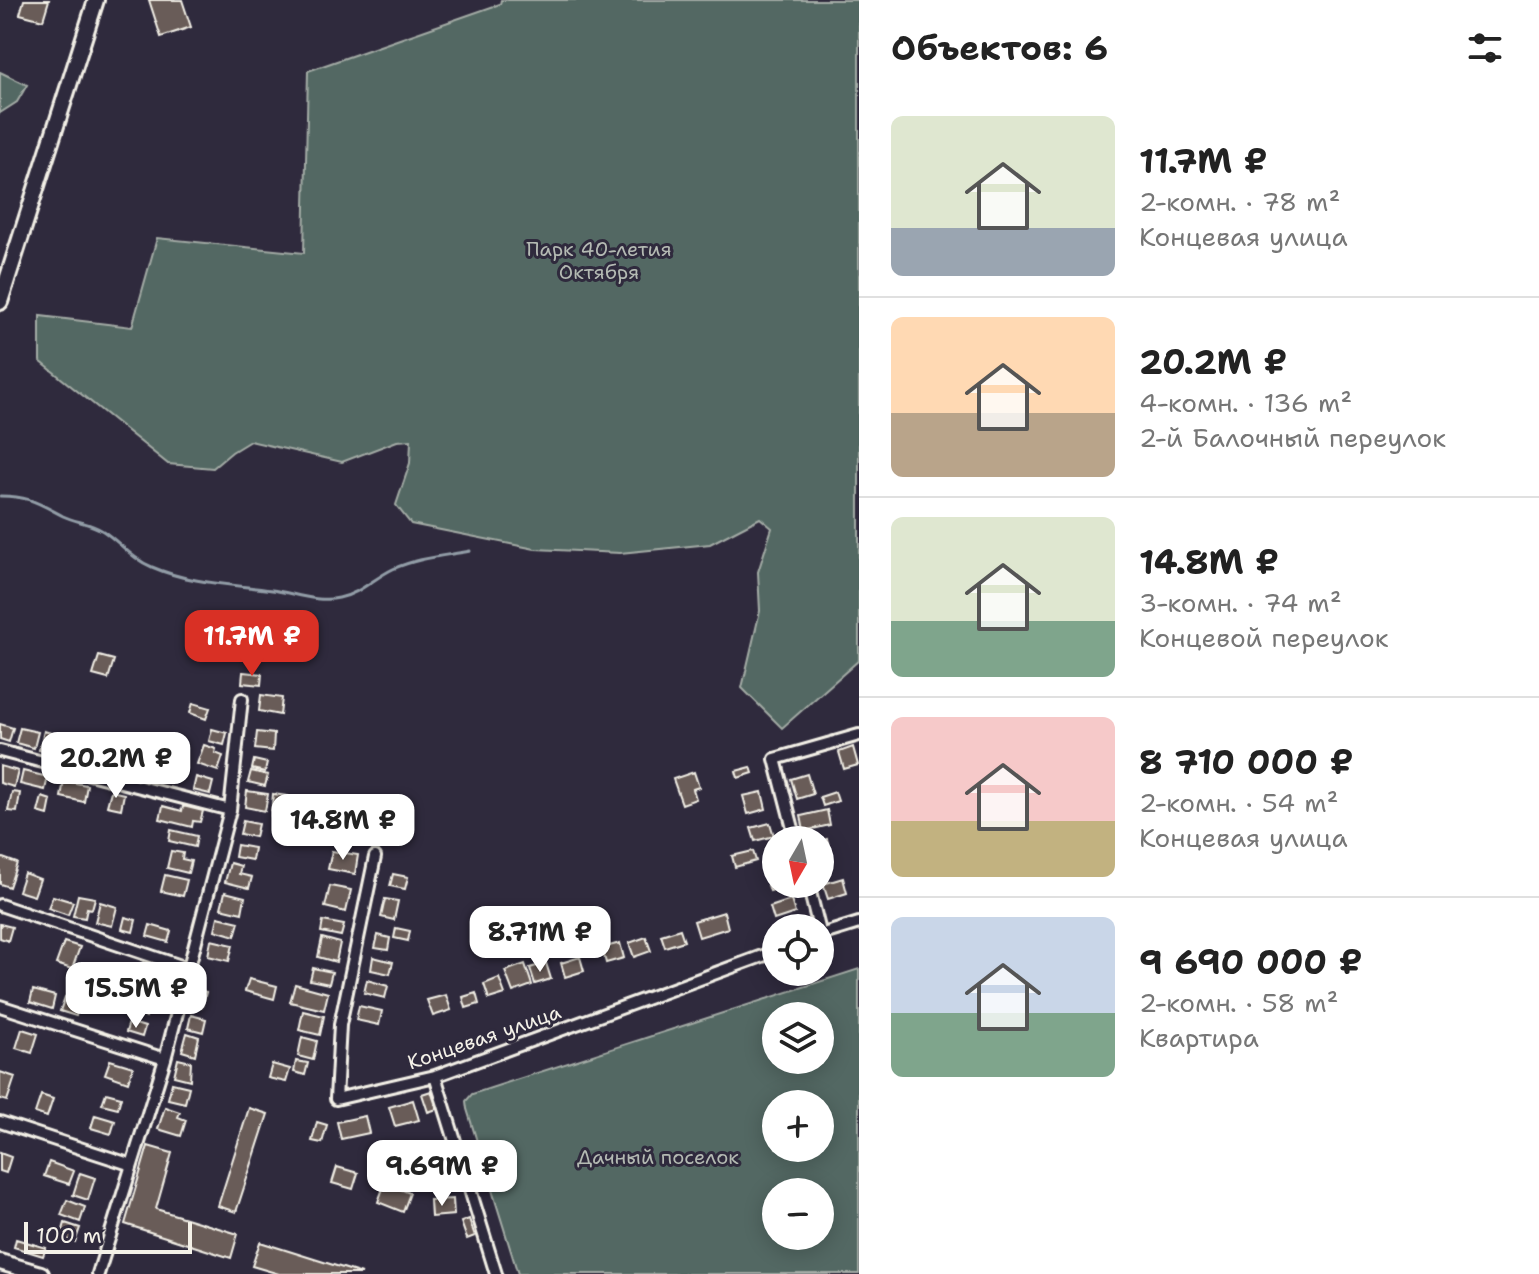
<!DOCTYPE html>
<html lang="ru">
<head>
<meta charset="utf-8">
<style>
  body { margin:0; font-family:"Shantell Sans",sans-serif; background:#f2f2f2; color:#222; height:100vh; display:flex; flex-direction:column; font-size:30px; white-space:nowrap }
  * { box-sizing:border-box; margin:0 }
  p { font-size:26px; color:#767676 }
  .icon { flex:none; width:44px; height:44px; fill:none; stroke:currentColor; stroke-width:2; stroke-linecap:round; stroke-linejoin:round }
  .map { position:relative; flex:1; overflow:hidden }
  .drawer { display:flex; flex-direction:column; background:#fff; width:680px }
  .drawer>* { flex:none }
  .needle { width:52px; rotate:189deg }
  .buttons { position:absolute; left:762px; top:826px; display:grid; gap:16px }
  .buttons a { display:grid; place-items:center; width:72px; height:72px; border-radius:50%; background:#fff; box-shadow:0 4px 20px #0003; font-size:40px }
  .scale { position:absolute; left:24px; bottom:20px; width:168px; box-sizing:border-box; padding-left:8px; border:4px solid #f4f1e8; border-top:0; font-size:22px; line-height:28px; white-space:nowrap; color:#f4f1e8; -webkit-text-stroke:6px #2f2a3d; paint-order:stroke }
  .price { position:absolute; translate:-50% -68px; padding:0 18px; border-radius:16px; background:#fff; color:#222; font-size:26px; line-height:52px; filter:drop-shadow(0 2px 4px #0008) }
  .price::after { content:''; position:absolute; left:50%; top:48px; width:24px; height:18px; margin-left:-12px; background:inherit; clip-path:polygon(0 0,100% 0,50% 100%) }
  .price.active { background:#d93025; color:#fff }
  ul { padding:0; list-style:none }
  li { display:flex; align-items:center; gap:24px; height:200px; padding:0 32px }
  li+li { border-top:2px solid #e0e0e0 }
  li span { display:grid; place-items:center; flex:none; width:224px; height:160px; border-radius:12px; color:#555 }
  li>.icon { margin-inline-start:auto }
  span .icon { width:96px; height:96px; fill:#fffc; stroke-width:1 }
  li b { font-size:34px }
  h2 { display:flex; justify-content:space-between; align-items:center; height:96px; padding:0 32px; font-size:34px }
  main { display:flex; flex:1; min-height:0 }
  .map>svg:first-child { display:block }
</style>
</head>
<body>
<main>
<div class="map">
<svg width="859" height="1274" viewBox="0 0 859 1274">
  <rect width="100%" height="100%" fill="#2f2a3d"/>
  <filter id="ink" filterUnits="userSpaceOnUse"><feTurbulence type="fractalNoise" baseFrequency=".0125" numOctaves="2"/><feDisplacementMap in="SourceGraphic" scale="16" xChannelSelector="R" yChannelSelector="G"/><feConvolveMatrix kernelMatrix="1 2 1 2 8 2 1 2 1" color-interpolation-filters="sRGB"/></filter>
  <g filter="url(#ink)">
    <path fill="#536863" stroke="#a4aca6" stroke-width="2" fill-rule="evenodd" d="M501,0H859V660L782,728L742,688L760,611L758,572L772,528L760,518L710,544L620,553L535,549L411,524L396,505L410,463L411,440L397,441L342,462L250,441L232,452L213,468L168,464L40,361V316L132,327L157,238L304,253L308,71L500,4Z
      M0,72L27,85L17,102L0,113Z
      M859,969V1274H518L467,1109L466,1101L472,1094ZM776,1016H820V1060H776ZM820,1104V1148H776V1104ZM820,1192V1236H776V1192Z"/>
    <g fill="none" stroke-linecap="round" stroke-linejoin="round">
      <path stroke="#929da7" stroke-width="3" d="M0,496C29,496 38,503 63,516C76,522 90,523 103,531C121,543 132,559 152,567C191,584 231,584 272,590C293,593 318,603 339,598C360,594 374,578 393,569C417,558 444,556 470,551"/>
    </g>
    <path fill="#695c58" stroke="#f4f1e8" stroke-width="2" d="M24,0H49L43,20L20,14Z
      M149,0H182L191,27L161,37Z
      M99,656L114,660L108,679L93,675Z
      M243,672L262,674L261,685L242,683Z
      M261,695L282,698L280,715L259,711Z
      M193,703L210,708L206,719L190,713Z
      M0,724L13,728L9,742L0,739Z
      M20,728L38,732L34,748L16,743Z
      M212,729L227,733L224,745L209,741Z
      M44,731L65,737L60,756L39,750Z
      M257,732L274,734L273,751L255,749Z
      M70,739L86,743L84,752L89,753L86,762L66,758Z
      M204,745L216,749L215,753L223,756L218,771L197,764Z
      M96,747L112,752L108,767L92,763Z
      M853,747L858,765L844,769L839,752Z
      M128,753L143,757L138,776L124,772Z
      M254,760L267,763L265,772L252,769Z
      M0,766L18,771L14,787L0,783Z
      M751,767L753,773L738,778L736,771Z
      M23,771L48,777L45,790L20,784Z
      M251,771L268,775L265,786L248,782Z
      M694,772L699,787L693,789L696,799L682,804L673,779Z
      M807,774L813,794L797,799L791,779Z
      M196,777L213,782L210,794L193,790Z
      M64,781L87,785L84,802L61,797Z
      M111,791L124,794L121,809L107,806Z
      M247,791L268,794L265,811L245,807Z
      M12,792L20,793L17,812L8,811Z
      M762,792L766,809L748,814L743,796Z
      M835,792L838,801L823,806L820,797Z
      M273,794L288,796L285,818L271,816Z
      M42,797L51,800L48,815L38,812Z
      M163,806L182,811L183,806L203,811L200,822L193,821L192,827L160,819Z
      M827,810L830,825L804,831L801,816Z
      M243,821L258,824L255,837L240,834Z
      M770,823L774,836L755,841L751,828Z
      M337,829L353,832L351,842L335,839Z
      M171,830L197,836L195,847L169,841Z
      M827,839L833,859L820,863V841Z
      M237,845L254,848L252,860L235,857Z
      M171,851L183,853L182,859L191,861L188,873L167,868Z
      M332,851L358,855L355,874L328,869Z
      M753,851L756,861L735,867L732,856Z
      M0,857L17,863L9,887L0,884Z
      M230,863L241,866L239,874L252,877L249,888L225,882Z
      M776,871V884L786,886L770,891L765,875Z
      M24,873L40,879L34,896L18,891Z
      M393,874L408,877L405,889L390,886Z
      M165,875L187,880L183,896L161,891Z
      M843,878L847,893L828,899L823,884Z
      M330,886L351,890L346,912L325,907Z
      M225,892L245,897L242,913L221,908Z
      M78,895L95,898L92,909L87,908L85,918L73,916Z
      M53,896L73,902L68,915L48,908Z
      M385,899L398,901L394,920L381,917Z
      M791,900L795,913L774,920L770,907Z
      M100,902L117,907L112,926L95,922Z
      M724,912L728,928L699,937L694,921Z
      M125,917L136,920L133,932L122,929Z
      M218,917L239,922L235,936L215,930Z
      M323,921L344,925L341,936L321,932Z
      M0,924L12,927L8,941L0,938Z
      M150,925L171,931L168,942L147,936Z
      M396,928L410,931L408,941L394,938Z
      M680,929L684,941L665,947L661,935Z
      M378,935L390,938L388,950L375,948Z
      M646,937L651,951L634,957L629,943Z
      M322,938L340,943L336,962L318,957Z
      M211,940L233,945L229,961L208,956Z
      M64,942L80,947L72,969L56,964Z
      M620,943L624,958L606,963L602,948Z
      M373,957L393,962L390,974L371,970Z
      M580,957L584,971L565,977L561,963Z
      M142,963L165,971L160,987L136,979Z
      M546,963L551,979L535,984L530,968Z
      M525,964L532,985L513,992L505,971Z
      M313,968L332,972L329,984L310,980Z
      M499,978L505,994L489,999L484,984Z
      M249,979L277,986L274,999L245,991Z
      M367,980L388,986L385,998L364,993Z
      M295,984L328,993L324,1010L290,1002Z
      M33,990L55,996L52,1009L30,1002Z
      M198,990L206,992L202,1007L194,1005Z
      M476,993L479,1004L466,1008L463,997Z
      M446,995L451,1010L433,1016L427,1000Z
      M65,997L80,1003L76,1016L60,1011Z
      M132,999L150,1005L146,1017L128,1010Z
      M359,1006L382,1011L379,1025L356,1020Z
      M303,1011L324,1016L320,1035L299,1030Z
      M191,1015L206,1019L203,1032L188,1028Z
      M129,1022L145,1027L142,1037L126,1032Z
      M22,1029L38,1034L32,1053L16,1048Z
      M187,1033L199,1037L195,1055L182,1051Z
      M302,1037L317,1041L313,1060L298,1056Z
      M178,1059L191,1062L190,1080L174,1076Z
      M110,1060L133,1067L128,1082L105,1074Z
      M296,1061L308,1063L305,1075L294,1072Z
      M272,1064L290,1069L286,1082L268,1078Z
      M0,1072L15,1077L7,1101L0,1099Z
      M172,1083L189,1087L185,1103L168,1099Z
      M431,1091L437,1109L428,1112L422,1094Z
      M106,1093L121,1097L118,1108L102,1104Z
      M41,1095L53,1099L47,1117L35,1113Z
      M413,1100L419,1120L395,1126L389,1107Z
      M165,1107L180,1112L178,1117L186,1120L181,1136L158,1129Z
      M249,1108L268,1114L236,1212L218,1206Z
      M95,1115L115,1121L111,1134L91,1128Z
      M365,1116L369,1133L341,1139L337,1122Z
      M317,1122L327,1125L322,1143L312,1141Z
      M148,1146L172,1153L156,1209L238,1234L231,1258L125,1224Z
      M0,1153L11,1157L6,1173L0,1171Z
      M49,1162L74,1171L69,1184L44,1176Z
      M337,1167L358,1173L353,1189L332,1183Z
      M80,1173L95,1178L88,1200L73,1195Z
      M385,1183L410,1193L403,1212L378,1202Z
      M453,1199L454,1215L431,1217L430,1200Z
      M67,1200L85,1207L80,1222L61,1215Z
      M469,1219L475,1236L467,1239L461,1222Z
      M65,1223L80,1228L75,1242L61,1237Z
      M16,1239L46,1248L43,1256L14,1247Z
      M260,1242L362,1274H279L252,1266Z"/>
    <g fill="none" stroke-linecap="round" stroke-linejoin="round">
      <g stroke="#f4f1e8" stroke-width="16">
        <path id="street" d="M0,751L230,810
          M796,840L775,759L859,735
          M375,857L340,1025L336,1099L435,1076L776,951
          M808,884L819,928
          M0,905L187,968
          M820,935L859,923
          M0,1006L165,1059
          M435,1076L496,1274
          M0,1122L132,1165
          M98,1274L165,1059L230,810L242,699"/>
      </g>
      <g stroke="#f4f1e8" stroke-width="20">
        <path id="secondary" d="M0,302L96,0
          M0,1262L41,1274"/>
      </g>
      <use href="#street" stroke="#2f2a3d" stroke-width="10"/>
      <use href="#secondary" stroke="#2f2a3d" stroke-width="14"/>
    </g>
  </g>
  <g text-anchor="middle" stroke-width="6" stroke-linejoin="round" paint-order="stroke">
    <g font-size="20" fill="#b4bab3" stroke="#2f2a3d">
      <text x="599" y="256">Парк 40-летия<tspan x="599" dy="23">Октября</tspan></text>
      <text x="658" y="1164">Дачный поселок</text>
    </g>
    <g font-size="20" fill="#f4f1e8" stroke="#2f2a3d">
      <text transform="translate(484 1037) rotate(-19)" y="7">Концевая улица</text>
    </g>
  </g>
</svg>
<div class="buttons">
<a><svg class="needle" viewBox="-14 -14 28 28"><path d="M0-13l5 13h-10z" fill="#e53935"/><path d="M0 13l5-13h-10z" fill="#767676"/></svg></a>
<a><svg class="icon" aria-label="locate" viewBox="0 0 24 24"><circle cx="12" cy="12" r="6"/><path d="M12 2v4M12 18v4M2 12h4M18 12h4"/></svg></a>
<a><svg class="icon" aria-label="layers" viewBox="0 0 24 24"><path d="M12 4l9 5-9 5-9-5zM3 14l9 5 9-5"/></svg></a>
<a>+</a>
<a>−</a>
</div>
<div class="scale">100 m</div>
<b class="price active" style="left:252px;top:678px">11.7M ₽</b>
<b class="price" style="left:116px;top:800px">20.2M ₽</b>
<b class="price" style="left:343px;top:862px">14.8M ₽</b>
<b class="price" style="left:540px;top:974px">8.71M ₽</b>
<b class="price" style="left:136px;top:1030px">15.5M ₽</b>
<b class="price" style="left:442px;top:1208px">9.69M ₽</b>
</div>
<section class="drawer">
<h2>Объектов: 6<svg class="icon" aria-label="filters" viewBox="0 0 24 24"><path d="M4 7h16M4 17h16"/><circle cx="9" cy="7" r="2"/><circle cx="15" cy="17" r="2"/></svg></h2>
<ul>
<li><span style="background:linear-gradient(#dfe7d0 70%,#9aa5b1 0)"><svg class="icon" aria-label="home" viewBox="0 0 24 24"><path d="M3 11l9-7 9 7M6 9v11h12V9"/></svg></span><div><b>11.7M ₽</b><p>2-комн. · 78 m²</p><p>Концевая улица</p></div></li>
<li><span style="background:linear-gradient(#ffd9b3 60%,#b9a48a 0)"><svg class="icon" aria-label="home" viewBox="0 0 24 24"><path d="M3 11l9-7 9 7M6 9v11h12V9"/></svg></span><div><b>20.2M ₽</b><p>4-комн. · 136 m²</p><p>2-й Балочный переулок</p></div></li>
<li><span style="background:linear-gradient(#dfe7d0 65%,#7fa58c 0)"><svg class="icon" aria-label="home" viewBox="0 0 24 24"><path d="M3 11l9-7 9 7M6 9v11h12V9"/></svg></span><div><b>14.8M ₽</b><p>3-комн. · 74 m²</p><p>Концевой переулок</p></div></li>
<li><span style="background:linear-gradient(#f6c9c9 65%,#c2b280 0)"><svg class="icon" aria-label="home" viewBox="0 0 24 24"><path d="M3 11l9-7 9 7M6 9v11h12V9"/></svg></span><div><b>8 710 000 ₽</b><p>2-комн. · 54 m²</p><p>Концевая улица</p></div></li>
<li><span style="background:linear-gradient(#c9d6e8 60%,#7fa58c 0)"><svg class="icon" aria-label="home" viewBox="0 0 24 24"><path d="M3 11l9-7 9 7M6 9v11h12V9"/></svg></span><div><b>9 690 000 ₽</b><p>2-комн. · 58 m²</p><p>Квартира</p></div></li>
</ul>
</section>
</main>
</body>
</html>
